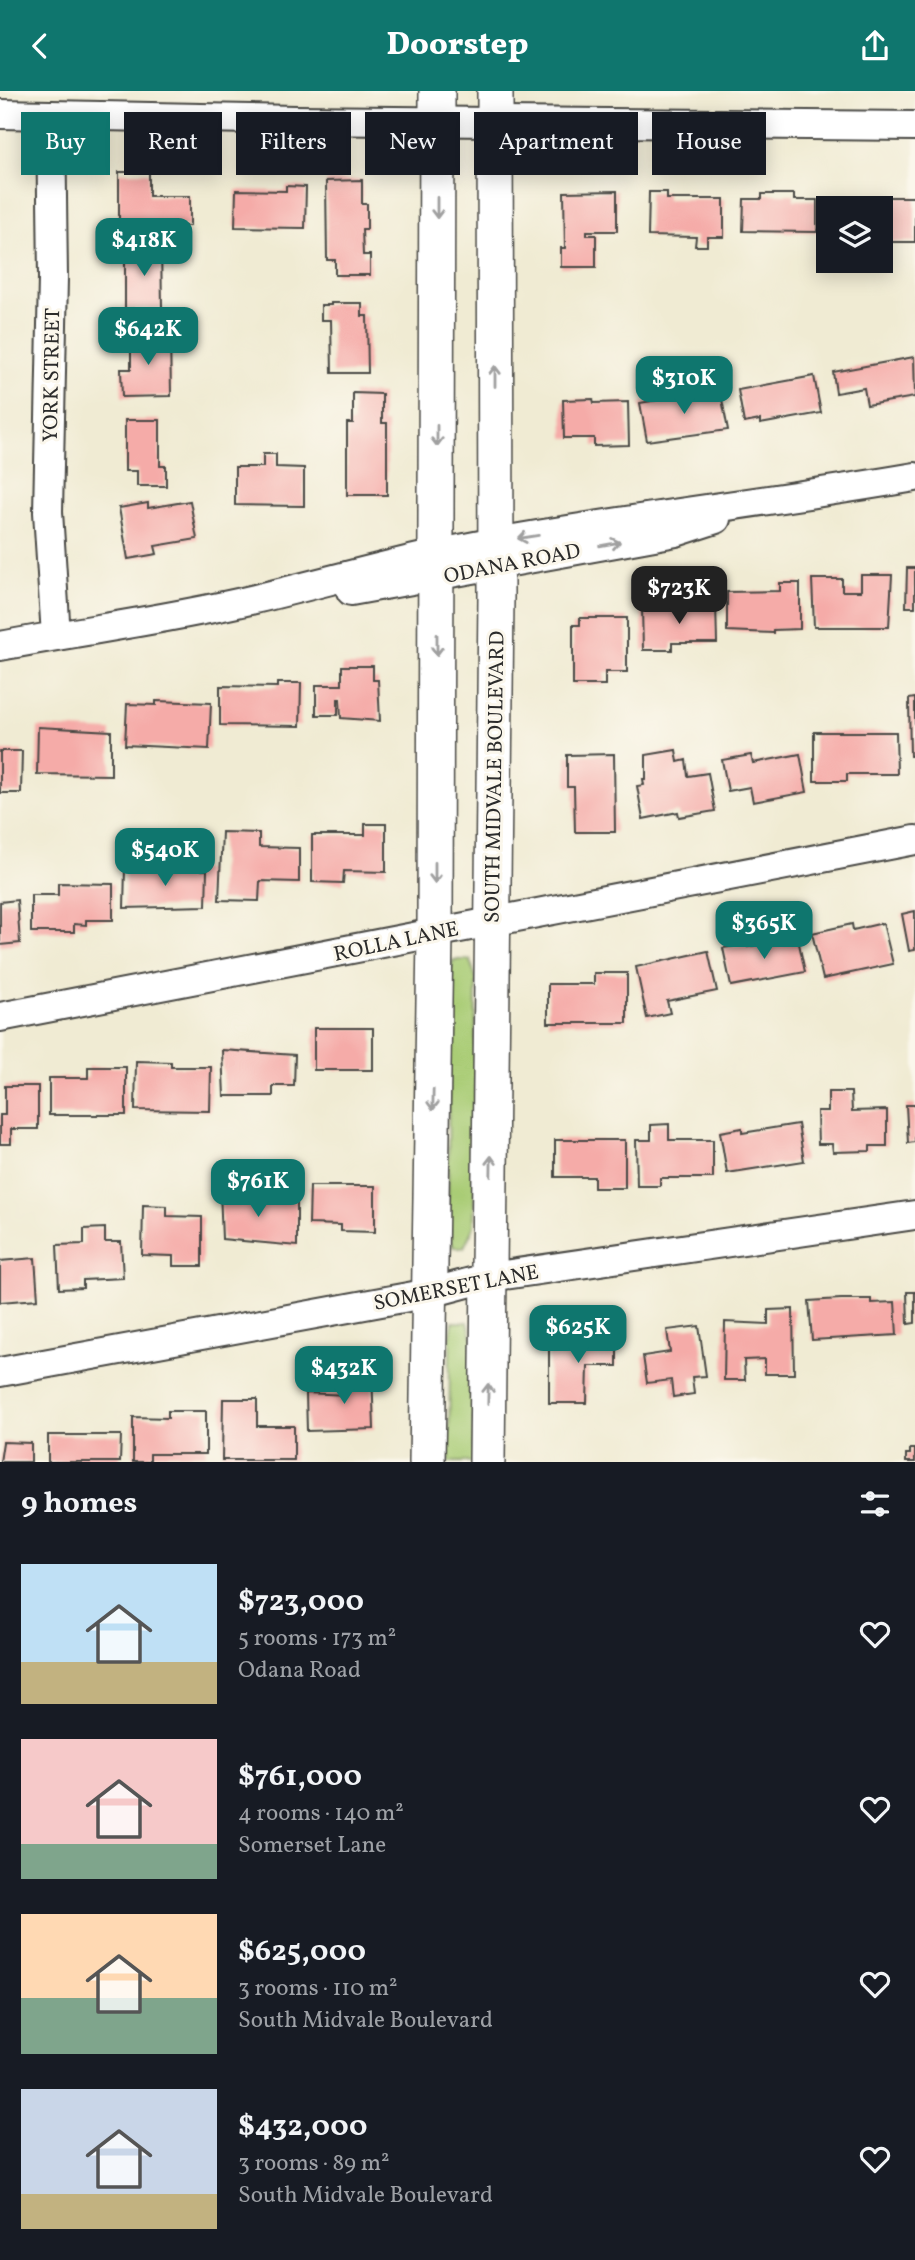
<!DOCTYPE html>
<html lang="en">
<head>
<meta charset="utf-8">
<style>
  body { margin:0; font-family:Vollkorn,serif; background:#242831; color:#f1f3f6; height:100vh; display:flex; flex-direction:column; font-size:26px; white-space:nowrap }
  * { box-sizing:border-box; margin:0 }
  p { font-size:23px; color:#9ea1a6 }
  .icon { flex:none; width:38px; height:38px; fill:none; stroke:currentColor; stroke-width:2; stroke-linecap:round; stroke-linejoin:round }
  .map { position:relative; height:1371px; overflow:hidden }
  .drawer { display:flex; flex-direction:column; background:#171b24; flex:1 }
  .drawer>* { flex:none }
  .guide { position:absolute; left:21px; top:21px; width:873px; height:63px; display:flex; gap:14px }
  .tools { position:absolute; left:816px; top:105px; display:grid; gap:14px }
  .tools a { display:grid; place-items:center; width:77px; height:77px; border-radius:0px; background:#171b24; box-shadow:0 4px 18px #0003; font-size:35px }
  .price { position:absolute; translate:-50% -60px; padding:0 16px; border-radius:14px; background:#0f766e; color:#fff; font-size:23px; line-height:46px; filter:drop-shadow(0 2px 4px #0008) }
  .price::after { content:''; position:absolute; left:50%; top:42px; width:21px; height:16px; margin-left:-10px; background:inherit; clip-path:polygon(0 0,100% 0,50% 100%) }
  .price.on { background:#222; color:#fff }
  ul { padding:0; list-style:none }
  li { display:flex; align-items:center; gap:21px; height:175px; padding:0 21px }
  li span { display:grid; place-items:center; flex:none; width:196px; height:140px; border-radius:0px; color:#555 }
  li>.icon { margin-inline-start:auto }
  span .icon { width:84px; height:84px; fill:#fffc; stroke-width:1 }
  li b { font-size:30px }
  h2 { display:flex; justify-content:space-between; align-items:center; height:84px; padding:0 21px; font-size:30px }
  .pill { padding:0 24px; border-radius:0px; background:#171b24; box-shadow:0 4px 18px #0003; font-size:24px; line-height:63px }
  .pill.on { background:#0f766e; color:#fff }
  header { display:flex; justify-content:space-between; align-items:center; height:91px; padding:0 21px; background:#0f766e; color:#fff; font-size:32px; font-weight:800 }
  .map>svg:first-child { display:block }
</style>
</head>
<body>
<header><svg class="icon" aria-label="back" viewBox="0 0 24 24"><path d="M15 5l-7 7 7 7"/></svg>Doorstep<svg class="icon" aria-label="share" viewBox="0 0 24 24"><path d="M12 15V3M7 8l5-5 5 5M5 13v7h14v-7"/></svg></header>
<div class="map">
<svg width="915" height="1371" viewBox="0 0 915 1371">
  <rect width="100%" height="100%" fill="#fbf7ec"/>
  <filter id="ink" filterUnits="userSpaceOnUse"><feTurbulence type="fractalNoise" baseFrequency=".0143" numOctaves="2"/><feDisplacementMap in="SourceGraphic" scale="14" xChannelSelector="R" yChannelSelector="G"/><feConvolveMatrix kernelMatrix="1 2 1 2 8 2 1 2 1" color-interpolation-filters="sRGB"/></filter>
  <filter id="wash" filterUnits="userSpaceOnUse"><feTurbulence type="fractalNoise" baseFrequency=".00686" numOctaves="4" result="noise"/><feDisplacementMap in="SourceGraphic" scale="28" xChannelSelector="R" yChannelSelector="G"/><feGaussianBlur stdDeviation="1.57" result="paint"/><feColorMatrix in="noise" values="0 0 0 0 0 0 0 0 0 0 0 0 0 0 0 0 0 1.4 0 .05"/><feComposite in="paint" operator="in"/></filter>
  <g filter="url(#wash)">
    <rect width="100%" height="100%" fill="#f0ebd3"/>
    <path fill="#a9cc75" stroke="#6a7c50" stroke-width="2" d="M453,869H470L476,888L474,1135L464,1156H453L448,1132L449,887Z
      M453,1231H468L473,1250V1371H449L450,1248Z"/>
    <g id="blocks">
      <path fill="#f5aba8" d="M119,81H149V105H190V135H154V138L119,135Z
        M362,89V113H367V138H362L363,164H370V184H335V169H327L326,90Z
        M286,95L306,96L305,137L235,136L236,99L286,100Z
        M617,100V140H587V144H596V176H561V157H565L564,101Z
        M649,101H667V108H724V146H707V155H695L696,146L648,145Z
        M762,103H794V109H817V141L743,140L744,108H762Z
        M883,106H915V151H880V117H832V113H883Z
        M134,153H161L162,217L125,218V167H134Z
        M331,212H362V225H367L368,282H332L331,229H321V214H331Z
        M170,243L171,305L122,306L121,278H131V244Z
        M914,266L915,306L867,314L864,297L836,302L833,281Z
        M814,285L821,322L760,333V329L744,332L738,299Z
        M720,298L728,339L647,350L640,312Z
        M353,302L382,303V332H387V404H347V332H353Z
        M593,308L594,312L628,311L629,354L594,355V347H564L563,309Z
        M125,329H160V375H166V395H137V380H125Z
        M263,363H276V376L304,377V415L235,414V376H263Z
        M190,410L197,448L155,455L157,463L128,468L119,417L148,412V417Z
        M907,477H915V516H906Z
        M861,484H892L889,536H814L812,488H842V500H861Z
        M780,492H800V538L773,539V542L727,540V501L780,500Z
        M716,512L717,552H672V559H643L642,516Z
        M580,527H627V581H605V594H573V534H580Z
        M342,575H373V589H378L380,630L341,627L340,608H338V624H316V594H342Z
        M277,592H301L300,635L220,634V595L277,596Z
        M915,607V665H910L909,608Z
        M156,610L211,612L209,658L125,654L127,613L156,614Z
        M38,636L111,640V684L37,683Z
        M814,641H896L897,683H847V690H814Z
        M676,659L678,671L686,669L688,685L708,682L715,720L679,726L678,721L643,728L637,695L644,694L643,688H646V664Z
        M0,660H22L21,702H0Z
        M614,663L615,741H575L574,696H567V664Z
        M800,663L807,701L753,711L750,696L728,700L722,669L751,664L753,672Z
        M365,733H386V781L344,780L343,792L312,791V744H365Z
        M222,741L259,742V756L299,757V791L260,790L259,810L219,809Z
        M125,777L207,779L206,815L124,817Z
        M58,792L113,793V829H86V834L74,833V841H31V804H58Z
        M17,809L20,852L0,854V811Z
        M915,820V859L909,860L902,823Z
        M883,832L893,873L823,888L812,842L852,833L853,839Z
        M797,843L805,881L731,895L723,857L747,853L748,856Z
        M708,860L717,900L667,910L670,922L647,927L636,876Z
        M594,882H627V932H548V893H594Z
        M314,937H373V979H314Z
        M222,959L295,964L294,995H273V1005H224Z
        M136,970L171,971V976H211L210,1020L135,1019Z
        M88,976H126V1024H49V987H88Z
        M5,995H38V1038H11V1053H0V1024H5Z
        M828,1001H851L852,1020L887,1019V1055H870V1060L833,1061L832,1053H818L817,1020H828Z
        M906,1014H915V1051L908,1052Z
        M669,1033V1049H713V1087H660V1095H637L636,1049H651V1034Z
        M798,1033L804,1070L727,1082L720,1041L742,1037V1042Z
        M555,1049H625V1097H594V1086H555Z
        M310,1095H375V1141L341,1140V1134L309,1133Z
        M220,1099L250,1100V1108L297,1109V1155L222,1148Z
        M143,1114L167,1115V1125L202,1126V1175H173V1165L142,1164Z
        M105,1137V1151H121L123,1187L83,1189V1197L59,1198L57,1154L84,1153V1138Z
        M35,1167L38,1208L0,1211V1170Z
        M907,1201H915V1232L908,1233Z
        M841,1208H871V1212L895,1211L897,1244L812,1249L809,1210Z
        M793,1218L794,1283H765V1268L744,1269L745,1289H724L725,1231L768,1233V1219Z
        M699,1235L706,1285L692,1286L694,1303L673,1306L671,1289L647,1292L643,1265L670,1261L667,1239Z
        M577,1243H617V1275H588L587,1312H549V1248H577Z
        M372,1279L374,1338L307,1340L306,1302L346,1304L345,1280Z
        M223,1308H257V1335H294V1369H222Z
        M168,1320H206V1363H150V1371H133V1326L168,1327Z
        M48,1344H121L120,1371H48Z
        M3,1351L31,1352V1371H0Z
        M910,1358H915V1371H906V1363H910Z"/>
    </g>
  </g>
  <g filter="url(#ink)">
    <use href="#blocks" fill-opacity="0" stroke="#494844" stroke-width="2"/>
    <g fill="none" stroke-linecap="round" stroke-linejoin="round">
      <g stroke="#494844" stroke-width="32">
        <path id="minor" d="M0,23L296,29L915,35
          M51,24L53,187L48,421L56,545
          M351,500L676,441L716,428
          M0,555C85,539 171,528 255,508C335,489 415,465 497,451C636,426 776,410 915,386
          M0,926L915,749
          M0,1281L430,1202L490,1186L915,1124"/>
      </g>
      <g stroke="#494844" stroke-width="38">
        <path id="major" d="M427,1371L435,844L437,0
          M487,1371L496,506L495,0"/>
      </g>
      <use href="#minor" stroke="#fff" stroke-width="28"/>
      <use href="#major" stroke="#fff" stroke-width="35"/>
    </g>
    <defs><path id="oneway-shaft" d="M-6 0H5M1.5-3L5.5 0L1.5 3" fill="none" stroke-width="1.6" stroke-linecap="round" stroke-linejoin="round" transform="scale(1.75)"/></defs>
    <g stroke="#a0a0a0">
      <use href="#oneway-shaft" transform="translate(437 117) rotate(90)"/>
      <use href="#oneway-shaft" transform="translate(495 285) rotate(-90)"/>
      <use href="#oneway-shaft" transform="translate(437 345) rotate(90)"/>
      <use href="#oneway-shaft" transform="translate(528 446) rotate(171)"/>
      <use href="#oneway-shaft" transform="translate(610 453) rotate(-10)"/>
      <use href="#oneway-shaft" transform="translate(437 554) rotate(90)"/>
      <use href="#oneway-shaft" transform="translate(435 782) rotate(90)"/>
      <use href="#oneway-shaft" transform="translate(433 1009) rotate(91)"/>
      <use href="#oneway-shaft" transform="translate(491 1075) rotate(-89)"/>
      <use href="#oneway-shaft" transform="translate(488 1303) rotate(-89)"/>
    </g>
  </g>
  <g text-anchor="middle" stroke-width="6" stroke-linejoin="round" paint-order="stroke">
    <g font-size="21" fill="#2b2b2b" stroke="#fbf7ec">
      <text transform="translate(51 284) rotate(-89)" y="7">YORK STREET</text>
      <text transform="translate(512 472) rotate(-11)" y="7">ODANA ROAD</text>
      <text transform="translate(494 686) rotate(-89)" y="7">SOUTH MIDVALE BOULEVARD</text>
      <text transform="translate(396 850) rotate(-12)" y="7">ROLLA LANE</text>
      <text transform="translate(456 1196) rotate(-11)" y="7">SOMERSET LANE</text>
    </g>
  </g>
</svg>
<div class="tools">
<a><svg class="icon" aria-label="layers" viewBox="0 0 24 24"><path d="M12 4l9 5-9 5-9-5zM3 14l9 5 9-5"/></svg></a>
</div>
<b class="price" style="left:144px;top:187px">$418K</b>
<b class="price" style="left:148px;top:276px">$642K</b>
<b class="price" style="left:684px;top:325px">$310K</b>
<b class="price on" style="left:679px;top:535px">$723K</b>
<b class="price" style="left:165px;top:797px">$540K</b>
<b class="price" style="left:764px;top:870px">$365K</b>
<b class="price" style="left:258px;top:1128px">$761K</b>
<b class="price" style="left:578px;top:1274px">$625K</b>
<b class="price" style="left:344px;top:1315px">$432K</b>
<div class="guide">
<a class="pill on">Buy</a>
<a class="pill">Rent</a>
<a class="pill">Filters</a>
<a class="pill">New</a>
<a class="pill">Apartment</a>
<a class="pill">House</a>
</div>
</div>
<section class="drawer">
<h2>9 homes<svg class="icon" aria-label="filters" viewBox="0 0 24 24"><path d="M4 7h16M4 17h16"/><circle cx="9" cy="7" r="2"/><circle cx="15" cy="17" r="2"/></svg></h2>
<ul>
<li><span style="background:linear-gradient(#bfe0f5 70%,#c2b280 0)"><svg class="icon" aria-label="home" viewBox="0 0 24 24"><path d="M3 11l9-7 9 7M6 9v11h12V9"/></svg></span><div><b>$723,000</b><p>5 rooms · 173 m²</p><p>Odana Road</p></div><svg class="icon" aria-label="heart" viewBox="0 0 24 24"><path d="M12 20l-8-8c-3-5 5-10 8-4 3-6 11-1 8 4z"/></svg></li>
<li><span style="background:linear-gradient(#f6c9c9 75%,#7fa58c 0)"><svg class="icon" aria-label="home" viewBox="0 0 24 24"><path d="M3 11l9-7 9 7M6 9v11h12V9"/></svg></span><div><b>$761,000</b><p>4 rooms · 140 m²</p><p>Somerset Lane</p></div><svg class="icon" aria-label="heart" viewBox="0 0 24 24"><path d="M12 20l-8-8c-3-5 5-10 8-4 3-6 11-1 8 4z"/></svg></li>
<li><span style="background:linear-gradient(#ffd9b3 60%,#7fa58c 0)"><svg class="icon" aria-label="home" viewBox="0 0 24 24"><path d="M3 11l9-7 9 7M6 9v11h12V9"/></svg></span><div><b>$625,000</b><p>3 rooms · 110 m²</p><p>South Midvale Boulevard</p></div><svg class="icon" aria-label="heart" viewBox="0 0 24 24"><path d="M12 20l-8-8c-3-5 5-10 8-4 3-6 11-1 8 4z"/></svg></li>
<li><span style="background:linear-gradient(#c9d6e8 75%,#c2b280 0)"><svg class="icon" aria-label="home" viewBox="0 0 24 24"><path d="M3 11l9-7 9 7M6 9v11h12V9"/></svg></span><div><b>$432,000</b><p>3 rooms · 89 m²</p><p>South Midvale Boulevard</p></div><svg class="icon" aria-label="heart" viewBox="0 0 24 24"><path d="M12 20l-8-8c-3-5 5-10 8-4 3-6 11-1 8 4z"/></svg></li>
</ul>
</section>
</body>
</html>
